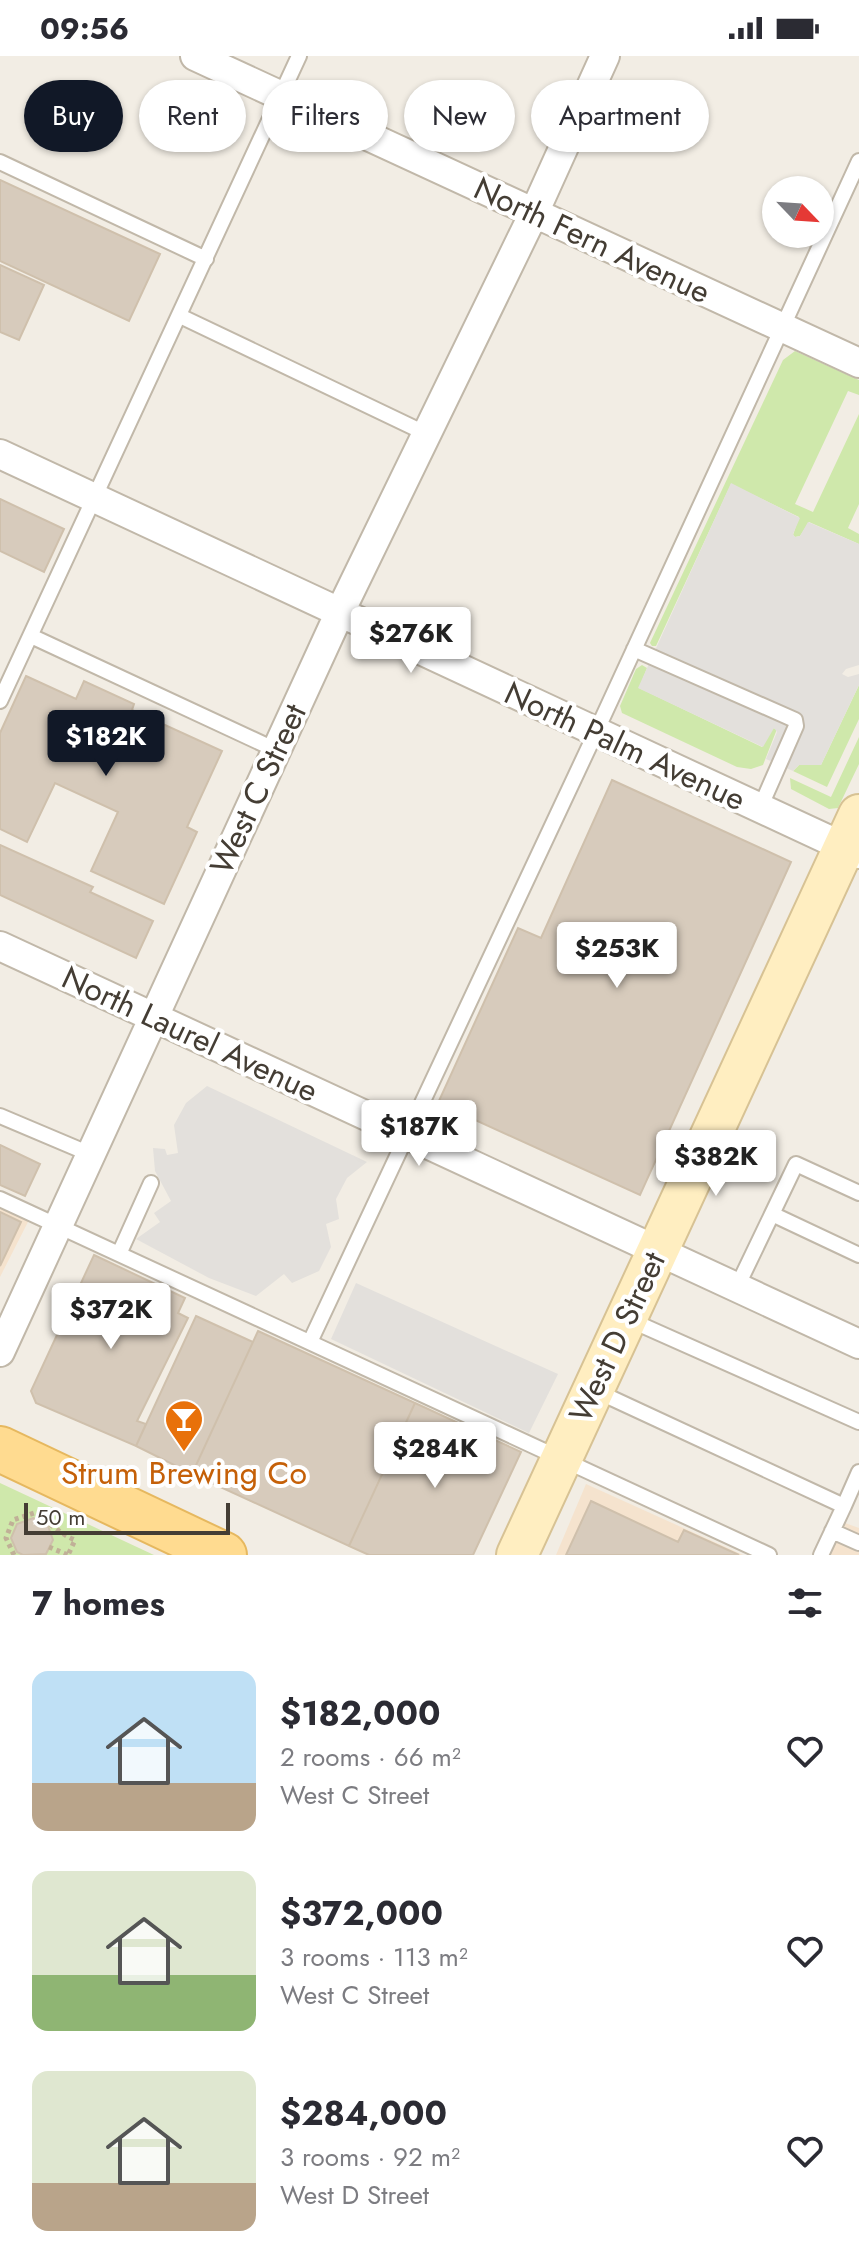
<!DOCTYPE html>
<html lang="en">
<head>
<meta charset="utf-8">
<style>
  body { margin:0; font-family:Jost,sans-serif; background:#f7f7f7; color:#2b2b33; height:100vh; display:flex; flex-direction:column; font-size:30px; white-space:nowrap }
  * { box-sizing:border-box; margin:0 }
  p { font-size:26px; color:#7c7c81 }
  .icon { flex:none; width:44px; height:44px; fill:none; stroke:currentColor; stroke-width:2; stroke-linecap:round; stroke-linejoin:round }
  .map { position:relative; height:1499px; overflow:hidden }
  .side { display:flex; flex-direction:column; background:#fff; flex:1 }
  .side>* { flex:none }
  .banner { position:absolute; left:24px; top:24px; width:812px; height:72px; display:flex; gap:16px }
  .needle { width:52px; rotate:115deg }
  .buttons { position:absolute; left:762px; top:120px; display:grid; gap:16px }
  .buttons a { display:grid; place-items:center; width:72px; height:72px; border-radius:50%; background:#fff; box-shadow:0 2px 6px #0004; font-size:40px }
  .scale { position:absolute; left:24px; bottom:20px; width:206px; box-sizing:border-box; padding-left:8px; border:4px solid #443d34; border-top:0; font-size:22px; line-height:28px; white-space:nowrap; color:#443d34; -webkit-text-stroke:6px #fff; paint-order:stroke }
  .price { position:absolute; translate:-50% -68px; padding:0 18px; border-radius:8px; background:#fff; color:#222; font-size:26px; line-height:52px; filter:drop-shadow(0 2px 4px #0008) }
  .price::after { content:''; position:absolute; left:50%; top:48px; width:24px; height:18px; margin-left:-12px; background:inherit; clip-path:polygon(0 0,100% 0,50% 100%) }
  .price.current { background:#111827; color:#fff }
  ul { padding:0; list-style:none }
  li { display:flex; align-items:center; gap:24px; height:200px; padding:0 32px }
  li span { display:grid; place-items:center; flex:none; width:224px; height:160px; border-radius:16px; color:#555 }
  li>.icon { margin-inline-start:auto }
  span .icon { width:96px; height:96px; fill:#fffc; stroke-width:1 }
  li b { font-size:34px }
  h2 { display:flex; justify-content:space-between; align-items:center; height:96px; padding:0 32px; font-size:34px }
  .tag { padding:0 28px; border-radius:36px; background:#fff; box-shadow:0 2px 6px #0004; font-size:28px; line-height:72px }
  .tag.current { background:#111827; color:#fff }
  .status { display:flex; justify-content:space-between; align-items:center; height:56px; padding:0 40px; background:#fff; direction:ltr }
  .status svg { height:22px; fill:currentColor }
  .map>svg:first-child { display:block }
</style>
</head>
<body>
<div class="status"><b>09:56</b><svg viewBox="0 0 49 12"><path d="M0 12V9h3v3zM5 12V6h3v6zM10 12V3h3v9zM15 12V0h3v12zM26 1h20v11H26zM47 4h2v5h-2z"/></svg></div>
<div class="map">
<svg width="859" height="1499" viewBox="0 0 859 1499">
  <rect width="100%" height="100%" fill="#f2ede4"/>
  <path fill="#f5e3ce" d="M0,1150L29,1164L0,1221Z
    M586,1428L743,1499H556Z
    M845,1467L859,1472V1499H830Z"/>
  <path fill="#cfe8ab" d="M795,295L859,324V339L848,335L795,448L813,456L859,358V448L848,472L859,478V488L809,466L800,480L795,481L793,479L799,461L731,428L656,590H652L650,587L783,304Z
    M642,609L647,612L639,632L762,691L772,672L777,673L763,709L751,713L737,711L622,657L620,650L636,613Z
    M859,629V663L827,731L793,715L799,709H821Z
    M859,681V708L838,752L829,753L791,733L790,722L831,741Z
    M0,1427L154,1499H0Z"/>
  <path fill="#e3e0dc" d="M731,427L800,462L793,478L795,481L800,480L808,466L859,488V609L846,613L842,618L848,621L859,618V629L821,709H799L793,715L766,703L777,676L774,672L763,691L638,632Z
    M207,1030L367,1106L347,1122L336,1143L339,1163L326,1168L331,1191L319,1215L292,1227L284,1218L256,1240L209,1222L136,1183L160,1166L154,1157L171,1145L155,1115L153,1092L165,1093L167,1099L178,1097L174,1069L186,1047Z
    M356,1227L558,1318L529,1377L331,1283Z"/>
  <path fill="#d7cbbc" stroke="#cfc0ac" stroke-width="2" d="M0,124L160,198L129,265L0,205Z
    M0,209L44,229L19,284L0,276Z
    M0,443L64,473L44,516L0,495Z
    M26,620L76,643L84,625L134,648L132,654L222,695L187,771L197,776L164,848L91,815L118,756L55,727L27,786L0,773V677Z
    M612,724L791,806L640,1139L438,1047L518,872L541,882Z
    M0,789L93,831L90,836L153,865L136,902L0,839Z
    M0,1089L40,1108L25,1140L0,1129Z
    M0,1156L21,1166L0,1210Z
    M94,1199L185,1242L178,1257L188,1262L137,1365L146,1368L136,1390L36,1347L31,1335Z
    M196,1260L253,1286L192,1418L136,1390Z
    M258,1275L415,1347L349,1490L192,1418Z
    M415,1347L521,1396L473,1499H369L349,1490Z
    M591,1445L678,1486L684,1474L739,1499H566Z
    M33,1462L48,1470L53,1484L46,1498L23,1499L17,1496L11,1482L17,1468Z"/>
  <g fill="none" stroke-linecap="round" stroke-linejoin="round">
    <g stroke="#c1b8a9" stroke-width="18">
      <path id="service" d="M0,106L206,203
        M180,260L427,378
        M31,580L276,694
        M634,593L795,664L796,670L760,752
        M0,645L299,0
        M0,1060L90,1098
        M0,1143L769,1499
        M772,1158L859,1199
        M119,1198L151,1127
        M737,1231L796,1108L859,1137
        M630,1264L859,1366
        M310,1286L596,676L859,105
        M594,1334L844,1450L859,1416
        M832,1475L859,1487
        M821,1499L844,1450"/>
    </g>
    <g stroke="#c1b8a9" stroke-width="32">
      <path id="minor" d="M195,0L859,307
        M0,398L859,798
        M0,890L859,1288
        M0,1296L339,558L534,157L605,0"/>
    </g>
    <g stroke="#d7c294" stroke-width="44">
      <path id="secondary" d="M517,1499L859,759"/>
    </g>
    <g stroke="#e6b85f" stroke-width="48">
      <path id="primary" d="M0,1393L224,1499"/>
    </g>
    <path stroke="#c0b097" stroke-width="5" stroke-dasharray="4 4" stroke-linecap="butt" d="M49,1491L68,1499
      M14,1499L6,1482L13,1464L34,1457C50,1466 58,1477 75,1484L68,1499"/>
    <use href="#service" stroke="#fff" stroke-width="14"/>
    <use href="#minor" stroke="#fff" stroke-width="28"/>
    <use href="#secondary" stroke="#ffeec1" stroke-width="40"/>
    <use href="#primary" stroke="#ffdb90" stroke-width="44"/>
  </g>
  <defs>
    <g id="bar-pin" transform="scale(2)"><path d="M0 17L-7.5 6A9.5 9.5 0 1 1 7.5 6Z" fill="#e8710a" stroke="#fff"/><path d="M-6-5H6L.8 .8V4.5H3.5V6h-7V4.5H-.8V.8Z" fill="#fff"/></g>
  </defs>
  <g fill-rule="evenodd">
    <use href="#bar-pin" x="184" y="1363"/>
  </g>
  <g text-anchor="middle" stroke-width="8" stroke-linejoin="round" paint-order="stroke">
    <g font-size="32" fill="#443d34" stroke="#fff">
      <text transform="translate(592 184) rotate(25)" y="11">North Fern Avenue</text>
      <text transform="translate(625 690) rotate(25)" y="11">North Palm Avenue</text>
      <text transform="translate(258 733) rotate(-65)" y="11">West C Street</text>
      <text transform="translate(190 978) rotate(25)" y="11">North Laurel Avenue</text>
      <text transform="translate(617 1281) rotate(-65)" y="11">West D Street</text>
    </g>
    <g font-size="32" fill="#c56008" stroke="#fff">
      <text x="184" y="1428">Strum Brewing Co</text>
    </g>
  </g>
</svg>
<div class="buttons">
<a><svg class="needle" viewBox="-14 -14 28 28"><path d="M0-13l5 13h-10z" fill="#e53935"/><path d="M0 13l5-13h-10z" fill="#7c7c81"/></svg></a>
</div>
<div class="scale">50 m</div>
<b class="price" style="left:411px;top:619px">$276K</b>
<b class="price current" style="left:106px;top:722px">$182K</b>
<b class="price" style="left:617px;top:934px">$253K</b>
<b class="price" style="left:419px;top:1112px">$187K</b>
<b class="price" style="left:716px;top:1142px">$382K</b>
<b class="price" style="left:111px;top:1295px">$372K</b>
<b class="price" style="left:435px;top:1434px">$284K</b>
<div class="banner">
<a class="tag current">Buy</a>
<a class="tag">Rent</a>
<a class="tag">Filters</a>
<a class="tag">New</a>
<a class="tag">Apartment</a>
</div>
</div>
<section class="side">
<h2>7 homes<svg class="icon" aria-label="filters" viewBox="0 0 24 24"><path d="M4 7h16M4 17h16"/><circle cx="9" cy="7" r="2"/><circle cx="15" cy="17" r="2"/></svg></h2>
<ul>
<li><span style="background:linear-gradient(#bfe0f5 70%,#b9a48a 0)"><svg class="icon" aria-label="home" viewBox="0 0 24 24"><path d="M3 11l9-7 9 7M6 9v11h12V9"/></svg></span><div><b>$182,000</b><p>2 rooms · 66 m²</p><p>West C Street</p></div><svg class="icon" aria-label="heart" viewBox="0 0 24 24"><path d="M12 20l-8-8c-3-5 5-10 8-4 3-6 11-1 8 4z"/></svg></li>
<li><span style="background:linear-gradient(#dfe7d0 65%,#8fb573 0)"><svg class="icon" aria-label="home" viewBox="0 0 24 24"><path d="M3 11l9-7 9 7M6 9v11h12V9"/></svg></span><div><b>$372,000</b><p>3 rooms · 113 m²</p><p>West C Street</p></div><svg class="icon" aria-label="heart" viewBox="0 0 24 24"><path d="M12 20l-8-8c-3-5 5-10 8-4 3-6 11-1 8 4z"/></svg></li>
<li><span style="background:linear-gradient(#dfe7d0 70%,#b9a48a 0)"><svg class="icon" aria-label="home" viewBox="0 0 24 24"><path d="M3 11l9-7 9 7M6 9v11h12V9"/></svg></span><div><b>$284,000</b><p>3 rooms · 92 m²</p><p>West D Street</p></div><svg class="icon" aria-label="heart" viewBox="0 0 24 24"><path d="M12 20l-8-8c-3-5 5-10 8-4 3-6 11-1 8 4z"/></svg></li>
</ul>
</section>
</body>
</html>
